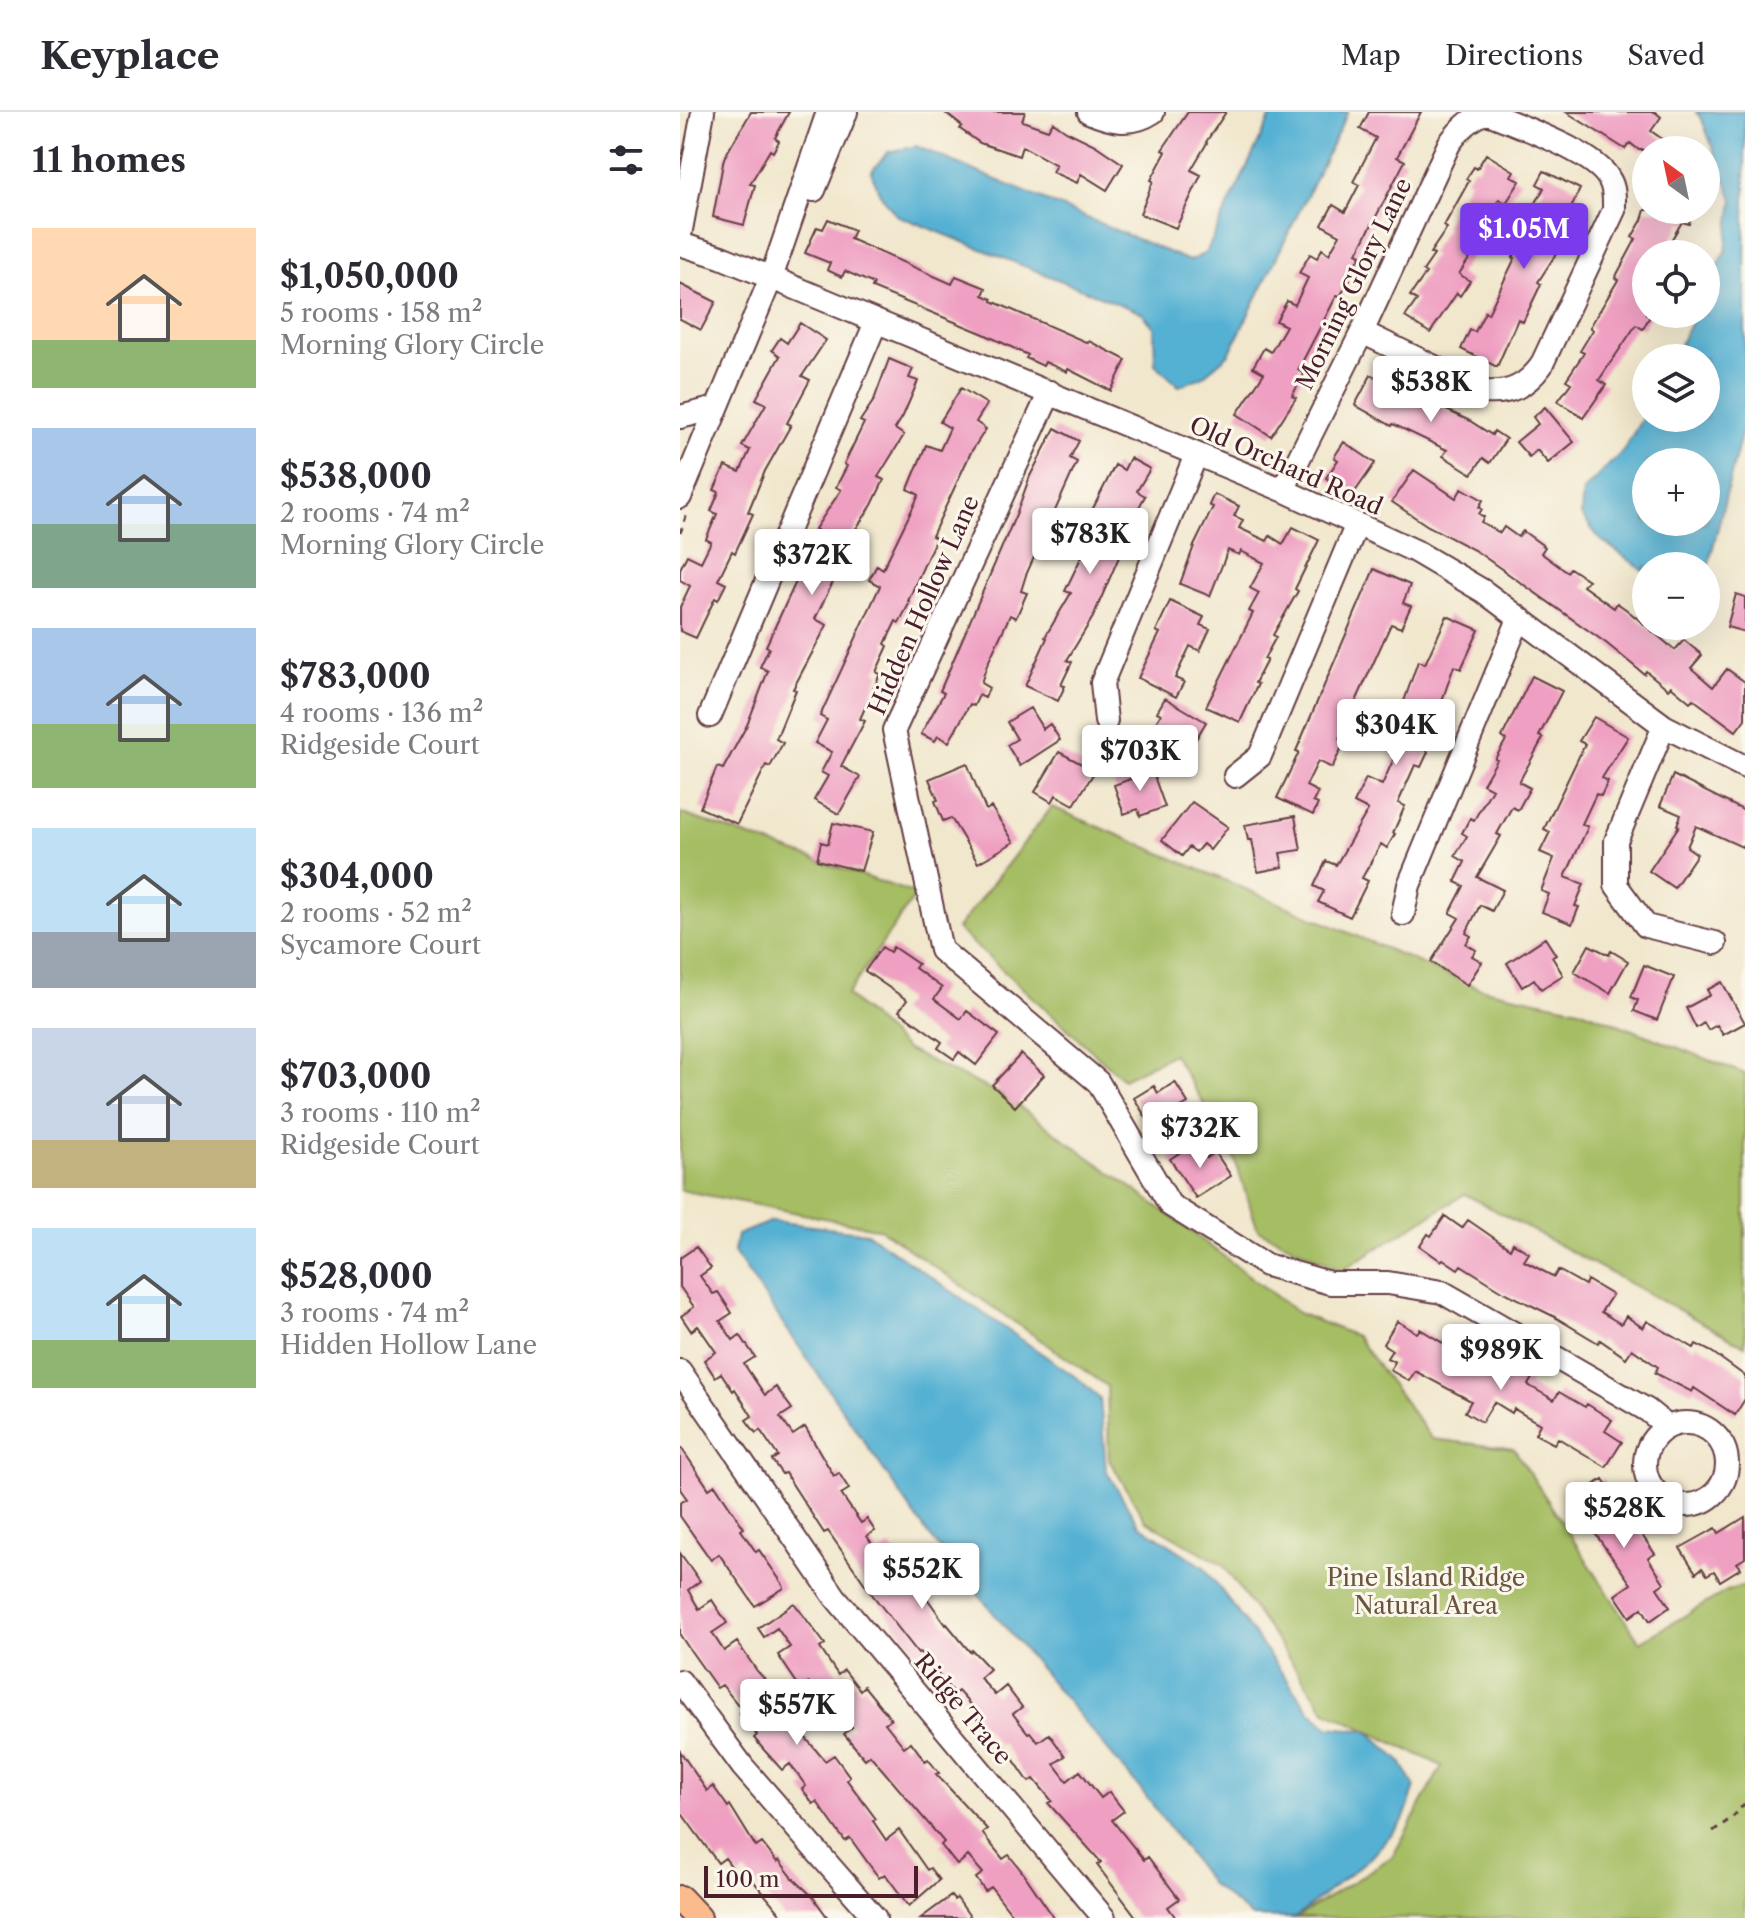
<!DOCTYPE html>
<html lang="en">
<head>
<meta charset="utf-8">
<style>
  body { margin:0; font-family:"Libre Caslon Text",serif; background:#f7f7f7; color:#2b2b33; height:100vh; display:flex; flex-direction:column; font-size:30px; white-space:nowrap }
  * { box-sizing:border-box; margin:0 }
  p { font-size:26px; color:#7c7c81 }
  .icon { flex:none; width:44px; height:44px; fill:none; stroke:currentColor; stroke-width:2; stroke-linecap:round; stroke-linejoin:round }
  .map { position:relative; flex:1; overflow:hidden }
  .details { display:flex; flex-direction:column; background:#fff; width:680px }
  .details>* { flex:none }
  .needle { width:52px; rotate:327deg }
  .tools { position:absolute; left:952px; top:24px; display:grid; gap:16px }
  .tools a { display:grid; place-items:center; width:88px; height:88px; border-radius:50%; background:#fff; box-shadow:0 8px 32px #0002; font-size:40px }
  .scale { position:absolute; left:24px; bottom:20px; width:214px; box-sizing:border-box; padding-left:8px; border:4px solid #4a1f2b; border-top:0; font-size:22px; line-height:28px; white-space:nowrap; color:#4a1f2b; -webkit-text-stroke:6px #fbf7ec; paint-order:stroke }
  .price { position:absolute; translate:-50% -68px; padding:0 18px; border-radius:8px; background:#fff; color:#222; font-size:26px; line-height:52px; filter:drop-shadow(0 2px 4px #0008) }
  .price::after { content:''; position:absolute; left:50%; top:48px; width:24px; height:18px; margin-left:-12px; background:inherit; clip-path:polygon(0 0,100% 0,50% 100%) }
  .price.on { background:#7c3aed; color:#fff }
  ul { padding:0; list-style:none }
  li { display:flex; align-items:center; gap:24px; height:200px; padding:0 32px }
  li span { display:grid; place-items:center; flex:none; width:224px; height:160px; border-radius:0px; color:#555 }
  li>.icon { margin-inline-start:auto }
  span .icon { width:96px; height:96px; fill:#fffc; stroke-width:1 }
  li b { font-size:34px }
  h2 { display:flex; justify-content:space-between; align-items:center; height:96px; padding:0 32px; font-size:34px }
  header { display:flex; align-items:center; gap:48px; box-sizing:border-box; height:112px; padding:0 40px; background:#fff; border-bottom:2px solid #e1e1e2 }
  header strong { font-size:38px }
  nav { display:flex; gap:44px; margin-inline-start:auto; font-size:28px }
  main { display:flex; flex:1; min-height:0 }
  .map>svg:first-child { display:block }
</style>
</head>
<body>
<header>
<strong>Keyplace</strong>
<nav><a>Map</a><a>Directions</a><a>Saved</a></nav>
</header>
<main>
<section class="details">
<h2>11 homes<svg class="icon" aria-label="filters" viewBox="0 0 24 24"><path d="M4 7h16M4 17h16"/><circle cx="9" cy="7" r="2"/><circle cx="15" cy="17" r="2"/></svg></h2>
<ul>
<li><span style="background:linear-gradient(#ffd9b3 70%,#8fb573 0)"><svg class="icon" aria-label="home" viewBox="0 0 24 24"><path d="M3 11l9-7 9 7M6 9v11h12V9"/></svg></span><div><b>$1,050,000</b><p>5 rooms · 158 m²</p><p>Morning Glory Circle</p></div></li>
<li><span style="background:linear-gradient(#a9c7e8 60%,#7fa58c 0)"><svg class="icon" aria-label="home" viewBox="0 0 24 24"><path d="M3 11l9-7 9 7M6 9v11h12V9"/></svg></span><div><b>$538,000</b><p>2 rooms · 74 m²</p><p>Morning Glory Circle</p></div></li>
<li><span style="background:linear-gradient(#a9c7e8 60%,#8fb573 0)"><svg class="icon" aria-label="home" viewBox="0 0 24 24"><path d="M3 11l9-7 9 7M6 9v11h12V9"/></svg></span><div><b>$783,000</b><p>4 rooms · 136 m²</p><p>Ridgeside Court</p></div></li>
<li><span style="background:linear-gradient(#bfe0f5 65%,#9aa5b1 0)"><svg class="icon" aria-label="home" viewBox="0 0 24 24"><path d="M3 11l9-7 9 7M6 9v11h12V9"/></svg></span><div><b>$304,000</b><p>2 rooms · 52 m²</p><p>Sycamore Court</p></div></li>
<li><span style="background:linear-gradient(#c9d6e8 70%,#c2b280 0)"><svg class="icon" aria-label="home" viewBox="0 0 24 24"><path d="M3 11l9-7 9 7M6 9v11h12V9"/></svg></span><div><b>$703,000</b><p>3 rooms · 110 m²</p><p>Ridgeside Court</p></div></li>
<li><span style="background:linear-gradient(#bfe0f5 70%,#8fb573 0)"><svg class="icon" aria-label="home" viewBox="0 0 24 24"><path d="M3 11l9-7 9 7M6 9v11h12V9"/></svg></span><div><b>$528,000</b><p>3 rooms · 74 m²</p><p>Hidden Hollow Lane</p></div></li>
</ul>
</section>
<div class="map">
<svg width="1065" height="1806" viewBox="0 0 1065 1806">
  <rect width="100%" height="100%" fill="#fbf7ec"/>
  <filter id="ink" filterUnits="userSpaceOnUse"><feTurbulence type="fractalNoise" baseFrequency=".0125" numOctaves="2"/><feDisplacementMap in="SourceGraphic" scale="16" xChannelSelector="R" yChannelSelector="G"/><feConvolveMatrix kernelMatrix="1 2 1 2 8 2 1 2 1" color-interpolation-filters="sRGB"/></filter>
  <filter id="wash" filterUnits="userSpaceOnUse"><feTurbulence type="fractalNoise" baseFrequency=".006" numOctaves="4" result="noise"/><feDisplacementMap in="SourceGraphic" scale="32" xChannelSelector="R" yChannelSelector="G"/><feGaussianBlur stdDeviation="1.8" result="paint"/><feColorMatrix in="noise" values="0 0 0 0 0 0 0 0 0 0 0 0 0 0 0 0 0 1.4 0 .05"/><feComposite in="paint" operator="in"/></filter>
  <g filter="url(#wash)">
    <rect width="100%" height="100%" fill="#f1e7cd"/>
    <path fill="#a5bd63" stroke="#786e47" stroke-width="2" d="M372,695L799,876L899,897L1065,962V1234L785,1082L662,1158L578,1118L551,1036L493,942L443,967L277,817Z
      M0,701L236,782L167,883L227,938L326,985L488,1102L618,1201L676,1224L752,1327L834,1337L960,1530L1047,1479L1065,1473V1806H616L713,1744L762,1654L646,1599L543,1453L465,1408L429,1347L427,1274L200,1117L0,1078Z"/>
    <path fill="#55b1d3" stroke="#50687f" stroke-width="2" fill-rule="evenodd" d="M593,0H668L549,242L522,265L499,274L475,252L474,215L462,201L216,103L200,82L191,60L208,40L236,34L509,149L526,141Z
      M1016,0H1065V307L1027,459L1026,454H966V460L920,427L901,403L903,379L943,339L966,300V306H1026V246H993L1015,202H1026V179L1046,138L1053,87L1022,8ZM966,350H1026V410H966Z
      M92,1109L187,1121L400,1268L420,1287L426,1358L458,1412L524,1455L630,1599L648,1615L688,1619L721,1650L735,1675L723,1709L691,1745L615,1806L572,1805L531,1772L462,1679L247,1421L54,1140L57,1123Z"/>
    <g id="blocks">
      <path fill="#efa0c2" d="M71,0H109L95,26L99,29L93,40L90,38L70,72L75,73L64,113L33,105L44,46Z
        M264,0H345L342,9L368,18L373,10L386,19L415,33L443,52L427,78L401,62L397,71L372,60L376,53L342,34L339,44L300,31L280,17L282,14Z
        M508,0H546L526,30L527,31L511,58L521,63L496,116L460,102L473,69L471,68L486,40L482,38Z
        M689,0H741L717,45L725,49L677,141L681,143L668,167L670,168L660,184L657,183L618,258L624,262L612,284L616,286L591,324L557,302L584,261L573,255L584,236L591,240L606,214L596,209L607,189L615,193L628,166L619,161L630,142L637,146L642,137L649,142L660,123L642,113L653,93L665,100L679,73L673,70L696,26L680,17Z
        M886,0H975L981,5L971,19L985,29L978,38H959L950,31L945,37Z
        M806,42L834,59L831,64L840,69L826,91L819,87L789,142L791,144L779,162L790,169L780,184L777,181L750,221L725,205L737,188L730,184L746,161L743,159L754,143L750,141L767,116L764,114L789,69L786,67L794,55L797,57Z
        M864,59L900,77L878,124L885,128L858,170L861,172L843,210L838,207L817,255L781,237L790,218L795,220L805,200L808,202L835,146L833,145L858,104L851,100L864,76L857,72Z
        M965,98H1012L1009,112L1002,110L983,142H966V202H971L963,217L956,213L919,268L926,273L903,306L878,289L891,271L886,268L904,241L900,239L913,218L910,215L938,168L935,166L956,127L952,125L962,108Z
        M148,107L174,118L170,127L272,172L276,164L306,176L303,183L312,187V189L408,231L409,229L446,248L431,279L388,257L387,260L365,250L363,254L346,246L348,243L304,222L192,176L194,172L165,159L162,165L147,158L150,151L125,141L137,115L143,117Z
        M0,172L36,190L21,218L0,207Z
        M120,211L146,228L122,264L130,268L107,311L111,313L85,359L68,400L73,402L55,441L52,439L38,468L46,472L38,488L35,486L16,526L0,519V495L10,474L0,468V457L7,443L21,450L31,430L26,427L37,402L31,399L39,380L34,378L45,354L60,360L70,338L62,334L86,292L76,287L100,244L92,238L100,226L107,231Z
        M209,247L233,257L229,266L238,269L223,304L215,317L224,323L198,365L204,368L192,393L161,439L167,441L135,507L147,513L113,577L116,578L96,627L103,631L90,655L86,653L57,712L20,696L37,655L43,657L67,613L88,559L80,555L89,536L86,534L128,444L126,443L137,418L135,417L161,378L156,375L167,354L164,352L184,311L180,309L194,288Z
        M691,263L790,309L812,323L814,319L826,327L810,351L803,346L792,362L763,344L767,338L713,312L712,314L675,293Z
        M281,276L307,292L296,310L306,317L291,340L252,424L256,426L228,489L230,490L219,511L216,509L205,532L208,534L196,560L200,562L180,607L185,609L161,654L180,665L159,702L134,688L148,664L141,660L152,640L135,631L147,608L140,604L200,474L189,468L197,453L203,457L239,383L228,377L246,333L260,338L270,316L260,310Z
        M865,295L894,330L868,351L857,338L849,345L836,330L858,312L853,305Z
        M375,316L399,329L390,346L397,350L346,463L341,479L347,481L336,506L330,503L307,553L301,571L309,576L305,586L299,583L294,594L290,592L269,630L258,624L255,629L241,622L264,581L260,579L337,400L350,364Z
        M664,330L695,351L672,384L646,366L658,348L654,345Z
        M450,346L470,357L457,379L465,384L441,429L445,431L413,505L387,548L392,550L381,573L385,574L378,589L345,574L367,526L365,525L391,481L385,479L413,421L403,416L435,353L444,358Z
        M734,358L776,386L782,376L803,388L799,395L802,397L799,402L804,405L801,410L820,421L824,415L838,425L843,419L865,435L861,441L887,460L890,456L908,468L903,474L934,496L937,491L947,498L995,538L1004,528L1022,543L1011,556L1033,575L1047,557L1065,570V607L1056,619L1013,587L1010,590L991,574L988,577L966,559L964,562L926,531L796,439L748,414L712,390Z
        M534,382L559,394L554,404L563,408L559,416L587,429L590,424L603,432L613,415L639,428L615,477L618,479L593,523L596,525L584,547L587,548L575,571L578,572L560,610L526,595L573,501L569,499L579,481L570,476L584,451L561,439L559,443L548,438L530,484L500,472L514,434L533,395L529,393Z
        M694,457L730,473L723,491L731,494L721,516L711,512L659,627L665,629L652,656L638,649L626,674L638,680L633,690L638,692L633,703L597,686L619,640L616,639Z
        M1056,482L1065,485V520L1047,515Z
        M490,489L524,505L520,513L530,517L520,539L510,534L495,566L504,570L496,585L458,566L480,521L476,519Z
        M767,504L799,518L781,557L774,554L753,615L755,616L746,638L748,640L741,655L735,653L718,691L725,694L713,721L715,722L707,736L701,732L682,766L688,769L670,805L638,790L644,779L634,774L646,749L656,753L688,698L674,691L686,666L702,673L715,644L710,642L716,627L700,620L710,597L720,601L738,549L745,552Z
        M852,564L882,579L859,624L863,626L839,670L850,676L838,698L832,695L817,722L821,724L797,765L823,778L812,799L800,793L786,821L791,824L786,832L796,838L792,844L802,850L787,873L751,850L779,806L770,801L784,774L775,770L785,750L775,744L787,724L782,721L790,706L794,708L812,677L803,672L817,648L815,647L826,628L822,625Z
        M485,586L526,610L516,627L508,622L501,634L495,630L489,640L466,627L481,602L477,600Z
        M350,596L363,617L370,612L380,628L340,654L327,633L337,627L327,610Z
        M914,605L948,625L922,666L928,669L921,684L916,682L902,712L908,715L885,765L904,772L895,794L899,795L892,812L862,800L869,782L861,779L874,746L860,740L870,720L864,717L905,632L899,629Z
        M379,640L415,659L394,693L376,683L372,690L355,680Z
        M287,651L306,698L311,695L334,730L298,751L271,706L263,709L255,689L258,688L249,667Z
        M470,653L485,695L460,704L458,697L444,702L434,673L456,665L454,659Z
        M993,663L1065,699V729L1062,735L1016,714L1007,735L1017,742L994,776L969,759L999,714L997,713L1001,703L980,694Z
        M512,690L548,715L530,738L523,732L516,740L509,735L502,744L482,728Z
        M615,704L621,738L600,741L603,755L578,760L572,728H568L565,713Z
        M153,711L193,720L181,759L137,748L141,730L148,732Z
        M865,826L876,843L872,845L883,863L861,877L854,867L842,875L827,851Z
        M909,833L929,843L931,839L948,849L930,881L894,860Z
        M202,835L210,840L213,835L238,852L235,856L262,876L254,887L281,907L287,899L319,923L296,953L279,940L274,947L258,936L262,930L219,899L227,888L185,859Z
        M964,853L994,865L977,908L954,899L958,888L951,885Z
        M1042,870L1065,911L1043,923L1037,913L1028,918L1024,911L1016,916L1006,896L1030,883L1027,878Z
        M341,942L364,963L335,995L312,973Z
        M495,970L508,991L494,999L503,1013L480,1028L454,986L474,974L478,981Z
        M516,1030L527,1046L535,1040L551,1064L516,1086L490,1047Z
        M765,1104L782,1116L788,1108L830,1137L833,1131L849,1141L844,1149L874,1165L878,1158L905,1173L907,1168L932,1183L921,1200L941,1212L946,1204L963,1216L967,1209L1014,1236L1016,1232L1032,1240L1065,1264V1287L1055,1303L1014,1276L1012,1280L975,1261L978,1255L952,1237L946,1246L920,1228L918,1231L873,1204L824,1180L781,1153L778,1157L763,1147L761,1149L740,1134L748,1122L751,1124Z
        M16,1135L31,1156L20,1164L33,1182L38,1180L52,1201L40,1209L53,1228L60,1223L75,1245L64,1252L85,1283L96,1275L112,1297L100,1305L113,1323L125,1315L154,1364L159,1361L169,1377L161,1382L181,1411L187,1407L195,1419L187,1424L199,1442L210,1434L266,1513L267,1512L290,1540L292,1538L310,1557L300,1566L315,1583L326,1574L342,1595L333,1602L348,1621L350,1620L358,1630L369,1622L385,1644L374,1652L387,1669L400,1659L421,1686L429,1680L444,1699L432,1708L464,1748L468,1745L499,1787L488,1795L496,1806H457L417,1753L421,1750L368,1691L372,1689L354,1667L349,1670L322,1631L319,1633L293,1601L296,1599L278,1579L274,1582L240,1540L238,1541L191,1481L148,1419L144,1421L105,1361L102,1362L92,1348L98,1344L80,1318L76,1321L66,1308L72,1304L55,1277L53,1279L41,1261L35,1265L24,1248L36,1240L18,1214L11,1219L1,1204L14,1195L0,1175V1146Z
        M717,1209L737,1221L740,1217L763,1231L766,1226L786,1237L782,1244L810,1259L816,1247L834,1258L835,1256L852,1266L848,1273L874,1288L879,1280L905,1295L907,1292L932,1308L925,1319L942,1330L926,1355L878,1326L874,1332L855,1322L860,1312L834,1297L832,1301L814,1290L802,1310L785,1300L791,1289L735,1259L729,1269L710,1258L715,1250L707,1246L712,1238L703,1232Z
        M0,1334L29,1377L35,1373L64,1416L61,1418L76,1440L79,1438L102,1471L104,1476L75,1494L39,1442L31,1448L0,1404V1391L7,1387L0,1377Z
        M923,1367L975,1442L968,1446L984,1471L977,1476L990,1495L970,1509L962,1496L950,1505L935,1483L951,1472L892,1389Z
        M1065,1405V1446L1057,1451L1061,1456L1040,1469L1034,1459L1027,1463L1022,1456L1016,1461L1000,1436L1036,1416L1039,1421Z
        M0,1441L20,1469L8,1478L19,1497L32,1488L47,1511L32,1521L44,1539L57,1530L77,1559L104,1589L99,1594L145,1649L154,1643L170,1665L167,1668L196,1707L193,1709L206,1728L219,1718L247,1758L250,1756L259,1768L229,1794L205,1762L199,1766L170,1726L165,1729L137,1690L133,1692L122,1677L126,1674L110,1652L102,1658L84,1638L74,1626L77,1623L59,1601L62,1598L42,1573L37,1576L8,1535L0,1523Z
        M114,1491L145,1532L140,1536L158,1563L164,1558L180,1578L184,1574L211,1607L205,1611L224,1635L231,1630L245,1649L248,1647L259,1661L256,1662L307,1717L302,1721L323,1747L329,1743L344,1762L374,1806H335L311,1775L305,1779L296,1766L303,1761L288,1744L277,1753L261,1733L264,1730L190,1643L185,1647L164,1622L172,1615L153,1591L147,1595L129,1571L121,1577L98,1543L110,1535L97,1516L84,1525L78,1516Z
        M0,1639L27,1679L33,1674L48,1695L50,1693L76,1735L82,1731L97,1750L99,1748L113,1766L132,1784L148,1806H104L66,1760L59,1765L45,1746L38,1751L0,1699Z
        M271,1784L274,1788L277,1786L291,1806H241Z"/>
    </g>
  </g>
  <g filter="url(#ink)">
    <use href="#blocks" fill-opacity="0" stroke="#633d43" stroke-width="2"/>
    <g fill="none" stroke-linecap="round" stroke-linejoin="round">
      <g stroke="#633d43" stroke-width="26">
        <path id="minor" d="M409,0C432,10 452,14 473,0
          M134,78L166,0
          M0,123L23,0
          M0,132L41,145L603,378L735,439L803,479L984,614L1065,655
          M370,280L214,618L261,838L418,970L490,1093L586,1153L650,1171H708L762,1180L967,1298L988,1315
          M0,305L37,296
          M603,378L682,220L769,32C780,17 789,8 806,0C836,13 915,40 929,67C935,76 934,87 934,98L861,254C846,274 830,282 806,280L682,220
          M0,385L91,166L148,0
          M30,604L196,210
          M426,609L422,571L516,343
          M984,614L936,729V773L966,814L1035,831
          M555,664L580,644L677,412
          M723,802L729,773L839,507
          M0,1259L155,1485L424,1806
          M965 1352a41 41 0 1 1 82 0a41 41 0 1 1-82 0Z
          M0,1569L63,1655L195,1806"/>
      </g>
      <g stroke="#633d43" stroke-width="30">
        <path id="major" d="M0,1787L18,1806"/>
      </g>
      <path stroke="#633d43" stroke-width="3" stroke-dasharray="6 6" stroke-linecap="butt" d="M0,421L7,402
        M1033,1719L1052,1706L1065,1691"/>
      <use href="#minor" stroke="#fff" stroke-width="22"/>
      <use href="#major" stroke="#fbbb8c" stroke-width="26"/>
    </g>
  </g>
  <g text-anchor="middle" stroke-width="6" stroke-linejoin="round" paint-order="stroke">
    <g font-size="24" fill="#4a1f2b" stroke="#fbf7ec">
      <text transform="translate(674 172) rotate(-64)" y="8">Morning Glory Lane</text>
      <text transform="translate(606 354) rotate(24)" y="8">Old Orchard Road</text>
      <text transform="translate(244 493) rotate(-66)" y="8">Hidden Hollow Lane</text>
      <text transform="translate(283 1597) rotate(50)" y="8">Ridge Trace</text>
    </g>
    <g font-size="24" fill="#6a563f" stroke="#fbf7ec">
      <text x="746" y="1474">Pine Island Ridge<tspan x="746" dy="28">Natural Area</tspan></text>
    </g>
  </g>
</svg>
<div class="tools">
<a><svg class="needle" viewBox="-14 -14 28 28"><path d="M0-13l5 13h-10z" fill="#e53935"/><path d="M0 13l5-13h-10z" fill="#7c7c81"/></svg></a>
<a><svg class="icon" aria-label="locate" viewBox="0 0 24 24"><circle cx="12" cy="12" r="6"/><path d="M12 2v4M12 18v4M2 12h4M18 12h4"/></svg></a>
<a><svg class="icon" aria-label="layers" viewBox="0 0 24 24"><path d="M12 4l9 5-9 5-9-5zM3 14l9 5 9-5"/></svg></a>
<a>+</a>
<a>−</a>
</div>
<div class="scale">100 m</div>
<b class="price on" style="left:844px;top:159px">$1.05M</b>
<b class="price" style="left:751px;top:312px">$538K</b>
<b class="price" style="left:410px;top:464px">$783K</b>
<b class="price" style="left:132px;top:485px">$372K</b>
<b class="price" style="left:716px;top:655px">$304K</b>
<b class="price" style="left:460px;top:681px">$703K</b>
<b class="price" style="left:520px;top:1058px">$732K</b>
<b class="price" style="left:821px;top:1280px">$989K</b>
<b class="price" style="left:944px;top:1438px">$528K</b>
<b class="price" style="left:242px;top:1499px">$552K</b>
<b class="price" style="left:117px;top:1635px">$557K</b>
</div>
</main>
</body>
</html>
